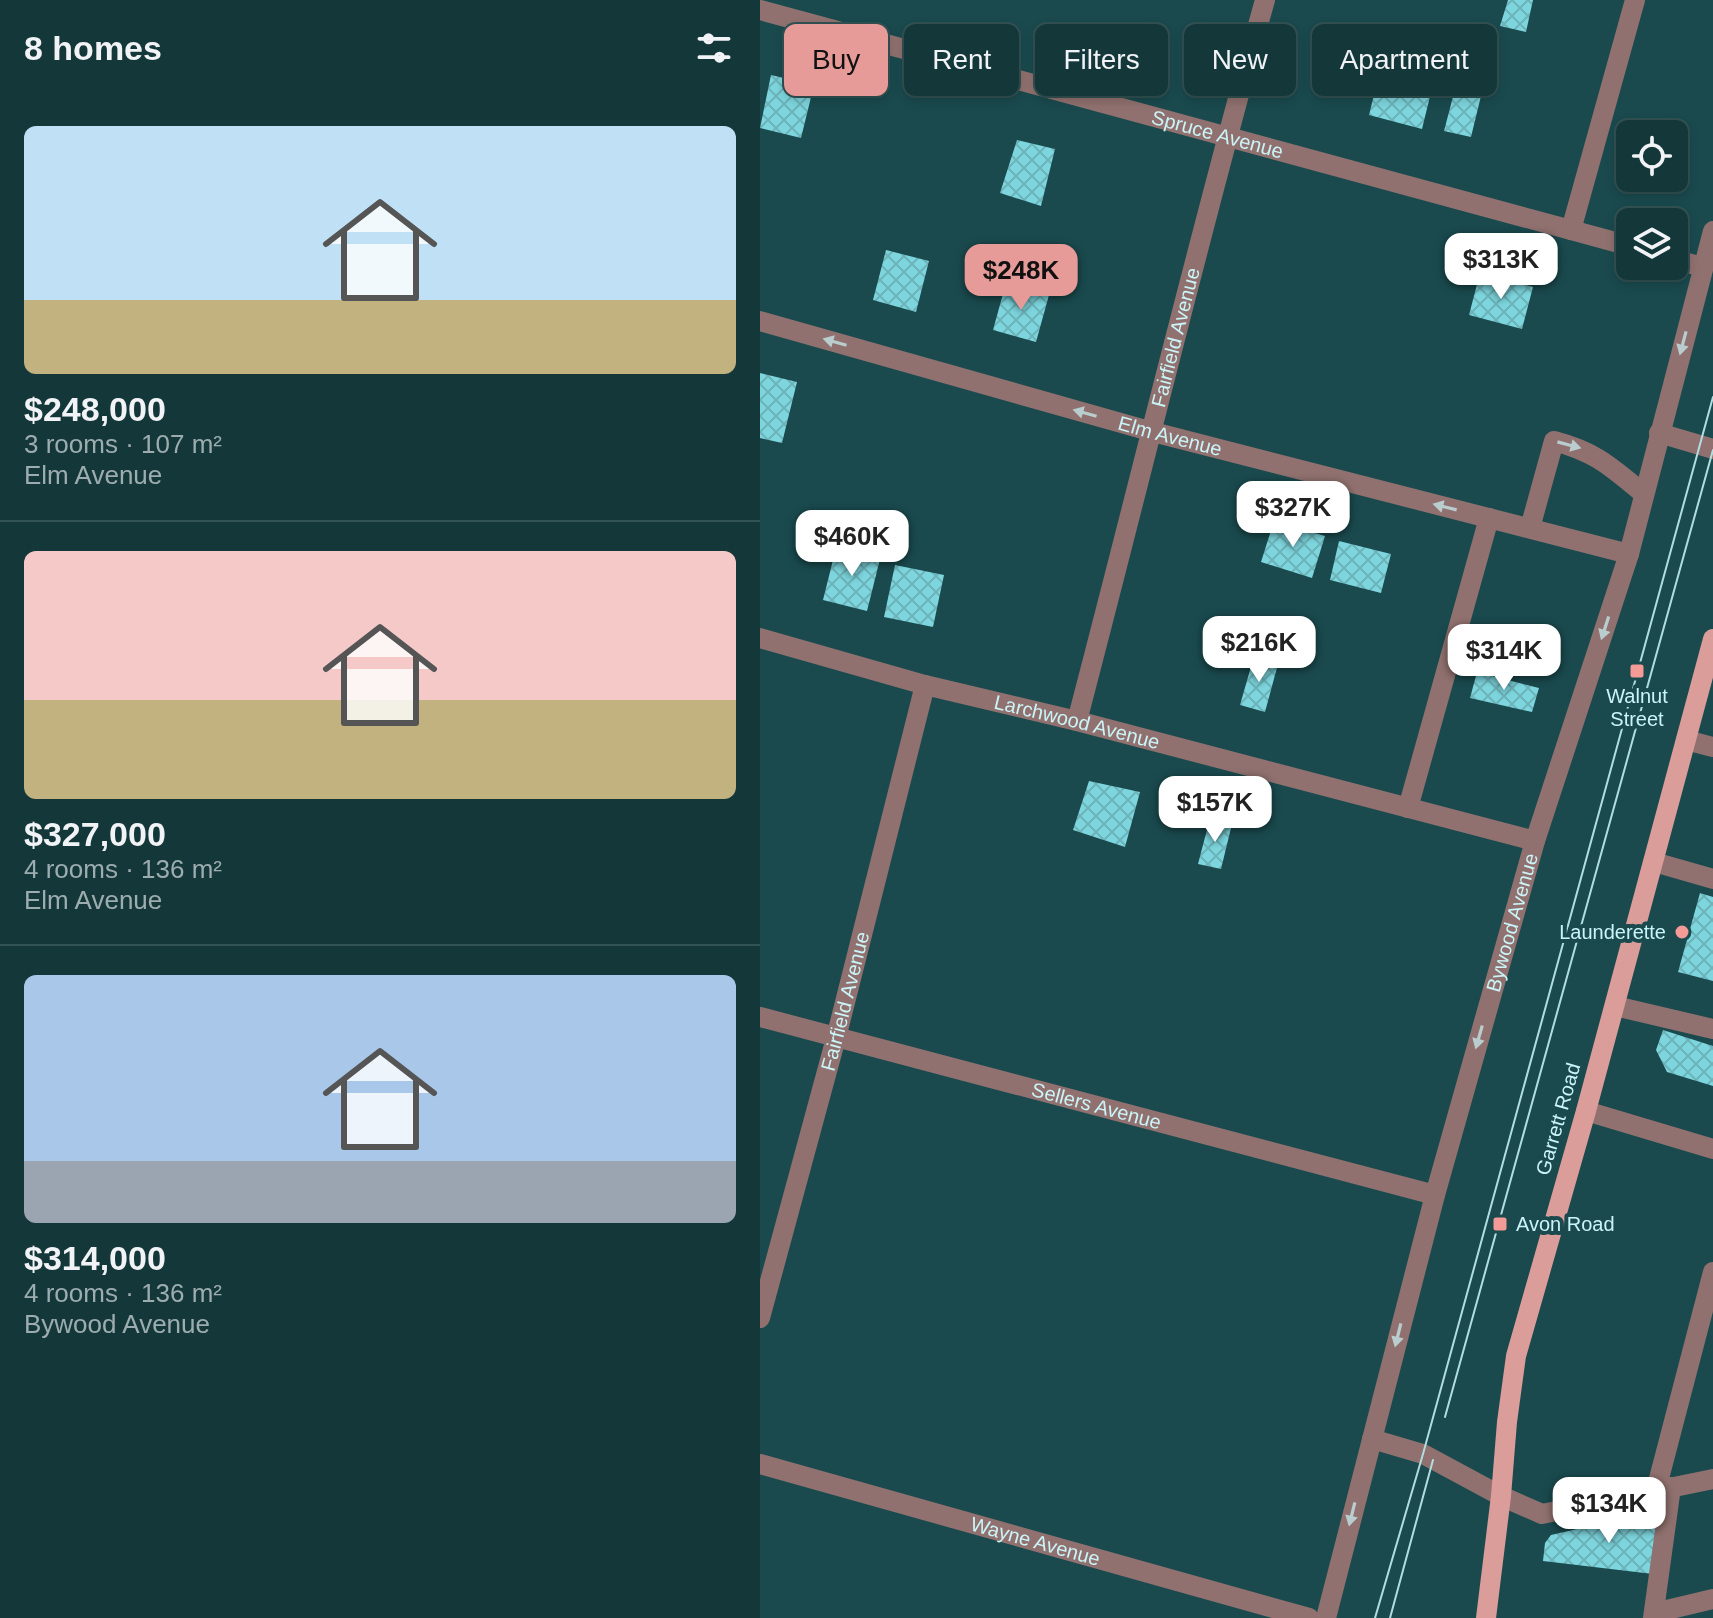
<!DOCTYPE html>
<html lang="en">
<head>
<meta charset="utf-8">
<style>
  body { margin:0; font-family:Arial,sans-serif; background:#1d3f42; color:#f1f3f6; height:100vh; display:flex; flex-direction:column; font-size:30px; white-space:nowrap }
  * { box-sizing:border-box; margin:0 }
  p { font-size:26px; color:#9dacaf }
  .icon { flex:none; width:44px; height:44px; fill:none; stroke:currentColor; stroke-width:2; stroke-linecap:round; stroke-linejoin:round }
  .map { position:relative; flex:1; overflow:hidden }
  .details { display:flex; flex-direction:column; background:#14383a; width:760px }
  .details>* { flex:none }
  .hud { position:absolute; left:24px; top:24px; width:760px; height:72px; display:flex; gap:16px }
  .buttons { position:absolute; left:856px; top:120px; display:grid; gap:16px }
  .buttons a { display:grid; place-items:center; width:72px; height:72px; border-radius:12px; background:#14383a; box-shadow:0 4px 12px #0003,0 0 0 2px #335254; font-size:40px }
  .price { position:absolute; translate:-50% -68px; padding:0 18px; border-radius:16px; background:#fff; color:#222; font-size:26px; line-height:52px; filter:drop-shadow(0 2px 4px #0008) }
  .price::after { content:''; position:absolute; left:50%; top:48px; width:24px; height:18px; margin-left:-12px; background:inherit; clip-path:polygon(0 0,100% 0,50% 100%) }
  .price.active { background:#e69b98; color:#111 }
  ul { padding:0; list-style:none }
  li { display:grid; align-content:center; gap:16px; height:424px; padding:0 24px }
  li+li { border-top:2px solid #335254 }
  li span { display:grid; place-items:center; height:248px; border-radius:12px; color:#555 }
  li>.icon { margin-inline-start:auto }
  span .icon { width:144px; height:144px; fill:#fffc; stroke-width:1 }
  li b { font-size:34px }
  h2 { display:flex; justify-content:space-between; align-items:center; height:96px; padding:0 24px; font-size:34px }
  .pill { padding:0 28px; border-radius:12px; background:#14383a; box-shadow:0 4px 12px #0003,0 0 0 2px #335254; font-size:28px; line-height:72px }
  .pill.active { background:#e69b98; color:#111 }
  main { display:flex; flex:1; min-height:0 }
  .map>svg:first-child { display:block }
</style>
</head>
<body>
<main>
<section class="details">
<h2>8 homes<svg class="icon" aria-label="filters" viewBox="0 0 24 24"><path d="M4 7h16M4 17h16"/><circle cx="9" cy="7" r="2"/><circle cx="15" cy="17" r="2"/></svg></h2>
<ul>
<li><span style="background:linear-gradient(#bfe0f5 70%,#c2b280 0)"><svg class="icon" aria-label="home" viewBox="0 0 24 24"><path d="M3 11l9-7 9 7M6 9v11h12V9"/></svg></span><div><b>$248,000</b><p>3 rooms · 107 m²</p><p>Elm Avenue</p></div></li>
<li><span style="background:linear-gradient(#f6c9c9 60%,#c2b280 0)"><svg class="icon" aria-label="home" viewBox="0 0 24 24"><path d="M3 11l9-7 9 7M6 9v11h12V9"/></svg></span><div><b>$327,000</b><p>4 rooms · 136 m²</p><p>Elm Avenue</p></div></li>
<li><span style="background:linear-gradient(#a9c7e8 75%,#9aa5b1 0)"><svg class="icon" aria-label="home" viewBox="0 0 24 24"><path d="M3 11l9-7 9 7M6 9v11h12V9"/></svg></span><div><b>$314,000</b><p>4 rooms · 136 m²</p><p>Bywood Avenue</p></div></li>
</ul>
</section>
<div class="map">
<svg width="953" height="1618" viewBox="0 0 953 1618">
  <defs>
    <pattern id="building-cross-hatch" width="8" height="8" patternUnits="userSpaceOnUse" patternTransform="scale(2)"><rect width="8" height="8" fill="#7dd6de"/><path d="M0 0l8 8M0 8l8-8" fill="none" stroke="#6db3b9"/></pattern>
  </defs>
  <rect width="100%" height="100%" fill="#1a4a4e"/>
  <path fill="url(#building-cross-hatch)" d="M748,0H773L766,32L740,26Z
    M621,67L674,80L662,129L609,115Z
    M11,75L54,85L41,138L0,128Z
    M695,89L721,96L711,137L684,131Z
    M257,140L295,149L281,206L240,193Z
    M126,250L169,261L156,312L113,300Z
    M720,273L773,287L762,329L709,315Z
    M246,283L289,295L276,342L233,330Z
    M0,373L37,382L22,443L0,438Z
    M514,521L565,536L552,578L501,562Z
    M579,541L631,554L621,593L570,580Z
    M77,544L121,555L107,611L63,600Z
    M135,565L184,575L173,627L124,617Z
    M494,656L518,664L505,712L480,705Z
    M717,672L779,688L772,712L710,698Z
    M329,781L380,792L365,847L313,830Z
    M450,818L472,824L461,869L438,864Z
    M940,893L953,897V981L918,972Z
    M903,1030L953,1046V1086L907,1072L896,1050Z
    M900,1510L893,1574L783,1561L785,1543L791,1535Z"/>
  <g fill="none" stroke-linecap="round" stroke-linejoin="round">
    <g stroke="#90716f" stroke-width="20">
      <path id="s1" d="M0,10L870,246"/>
      <path d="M811,230L875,0"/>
      <path d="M914,259L942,267"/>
      <path id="s2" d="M0,321L393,432L869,554"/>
      <path d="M899,433L953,449"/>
      <path d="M770,528L794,441C836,452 851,467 884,494"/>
      <path id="s3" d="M0,638L165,685L317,721L775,841"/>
      <path id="s4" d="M317,721C380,481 438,239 505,0"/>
      <path d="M926,740L953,747"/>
      <path d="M648,808L729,518"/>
      <path d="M894,862L953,879"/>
      <path d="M855,1006L953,1029"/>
      <path id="s5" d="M0,1017L675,1195"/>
      <path d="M826,1111L953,1149"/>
      <path id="s6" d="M0,1318L76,1038L165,685"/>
      <path d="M612,1439L663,1454L741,1496L782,1514L953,1479"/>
      <path id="s7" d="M0,1464L549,1618"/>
      <path d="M896,1490L953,1272"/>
      <path d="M894,1613L953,1599"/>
      <path id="s8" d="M566,1618L675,1195L775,841L869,554L953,231"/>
      <path d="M893,1618L911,1487"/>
    </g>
    <path stroke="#da9d9a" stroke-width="20" d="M726,1618L741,1496L747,1422L756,1356L826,1111L953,639"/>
    <path stroke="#b2dde0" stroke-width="2" d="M685,1417L953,450
      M615,1618L663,1454L953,397
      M630,1618L673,1460"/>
  </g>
  <defs><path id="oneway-solid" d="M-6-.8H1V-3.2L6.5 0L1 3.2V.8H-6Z" transform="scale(2)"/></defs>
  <g fill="#b9cdce">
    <use href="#oneway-solid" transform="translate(75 342) rotate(-164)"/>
    <use href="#oneway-solid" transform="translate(923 343) rotate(105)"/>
    <use href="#oneway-solid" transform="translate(325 413) rotate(-164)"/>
    <use href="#oneway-solid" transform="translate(809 445) rotate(15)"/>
    <use href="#oneway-solid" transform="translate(685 507) rotate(-166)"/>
    <use href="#oneway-solid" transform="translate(845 628) rotate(108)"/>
    <use href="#oneway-solid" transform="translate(719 1037) rotate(106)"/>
    <use href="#oneway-solid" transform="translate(638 1335) rotate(104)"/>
    <use href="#oneway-solid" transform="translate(592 1514) rotate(104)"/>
  </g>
  <g fill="#f59b97" stroke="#1a4a4e" stroke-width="3">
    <rect x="869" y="663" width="16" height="16" rx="4"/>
    <circle cx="922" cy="932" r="8"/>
    <rect x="732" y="1216" width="16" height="16" rx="4"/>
  </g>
  <g text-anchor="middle" stroke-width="8" stroke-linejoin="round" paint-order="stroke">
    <g font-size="20" fill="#caf4f7" stroke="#1a4a4e">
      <text dy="7" stroke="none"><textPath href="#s1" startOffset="474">Spruce Avenue</textPath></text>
      <text dy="7" stroke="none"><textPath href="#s4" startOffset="396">Fairfield Avenue</textPath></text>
      <text dy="7" stroke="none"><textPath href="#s2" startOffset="426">Elm Avenue</textPath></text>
      <text dy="7" stroke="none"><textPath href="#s3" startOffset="328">Larchwood Avenue</textPath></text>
      <text dy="7" stroke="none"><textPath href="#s8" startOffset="720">Bywood Avenue</textPath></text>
      <text dy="7" stroke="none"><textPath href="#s6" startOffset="328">Fairfield Avenue</textPath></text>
      <text dy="7" stroke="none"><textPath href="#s5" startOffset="348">Sellers Avenue</textPath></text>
      <text transform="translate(798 1119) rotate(-74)" y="7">Garrett Road</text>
      <text dy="7" stroke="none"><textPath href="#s7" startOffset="286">Wayne Avenue</textPath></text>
    </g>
    <g font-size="20" fill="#caf4f7" stroke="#1a4a4e">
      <text x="877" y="703">Walnut<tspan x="877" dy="23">Street</tspan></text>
      <text x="906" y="939" text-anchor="end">Launderette</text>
      <text x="756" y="1231" text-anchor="start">Avon Road</text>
    </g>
  </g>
</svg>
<div class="buttons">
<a><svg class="icon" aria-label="locate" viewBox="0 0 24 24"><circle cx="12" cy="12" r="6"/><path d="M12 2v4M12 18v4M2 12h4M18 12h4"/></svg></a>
<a><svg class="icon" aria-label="layers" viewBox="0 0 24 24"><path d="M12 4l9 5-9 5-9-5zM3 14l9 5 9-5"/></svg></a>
</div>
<b class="price" style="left:741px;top:301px">$313K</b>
<b class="price active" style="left:261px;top:312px">$248K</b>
<b class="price" style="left:533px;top:549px">$327K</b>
<b class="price" style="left:92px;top:578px">$460K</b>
<b class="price" style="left:499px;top:684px">$216K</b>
<b class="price" style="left:744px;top:692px">$314K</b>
<b class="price" style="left:455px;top:844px">$157K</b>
<b class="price" style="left:849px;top:1545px">$134K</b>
<div class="hud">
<a class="pill active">Buy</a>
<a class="pill">Rent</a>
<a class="pill">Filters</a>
<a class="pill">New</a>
<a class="pill">Apartment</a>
</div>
</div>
</main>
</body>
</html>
